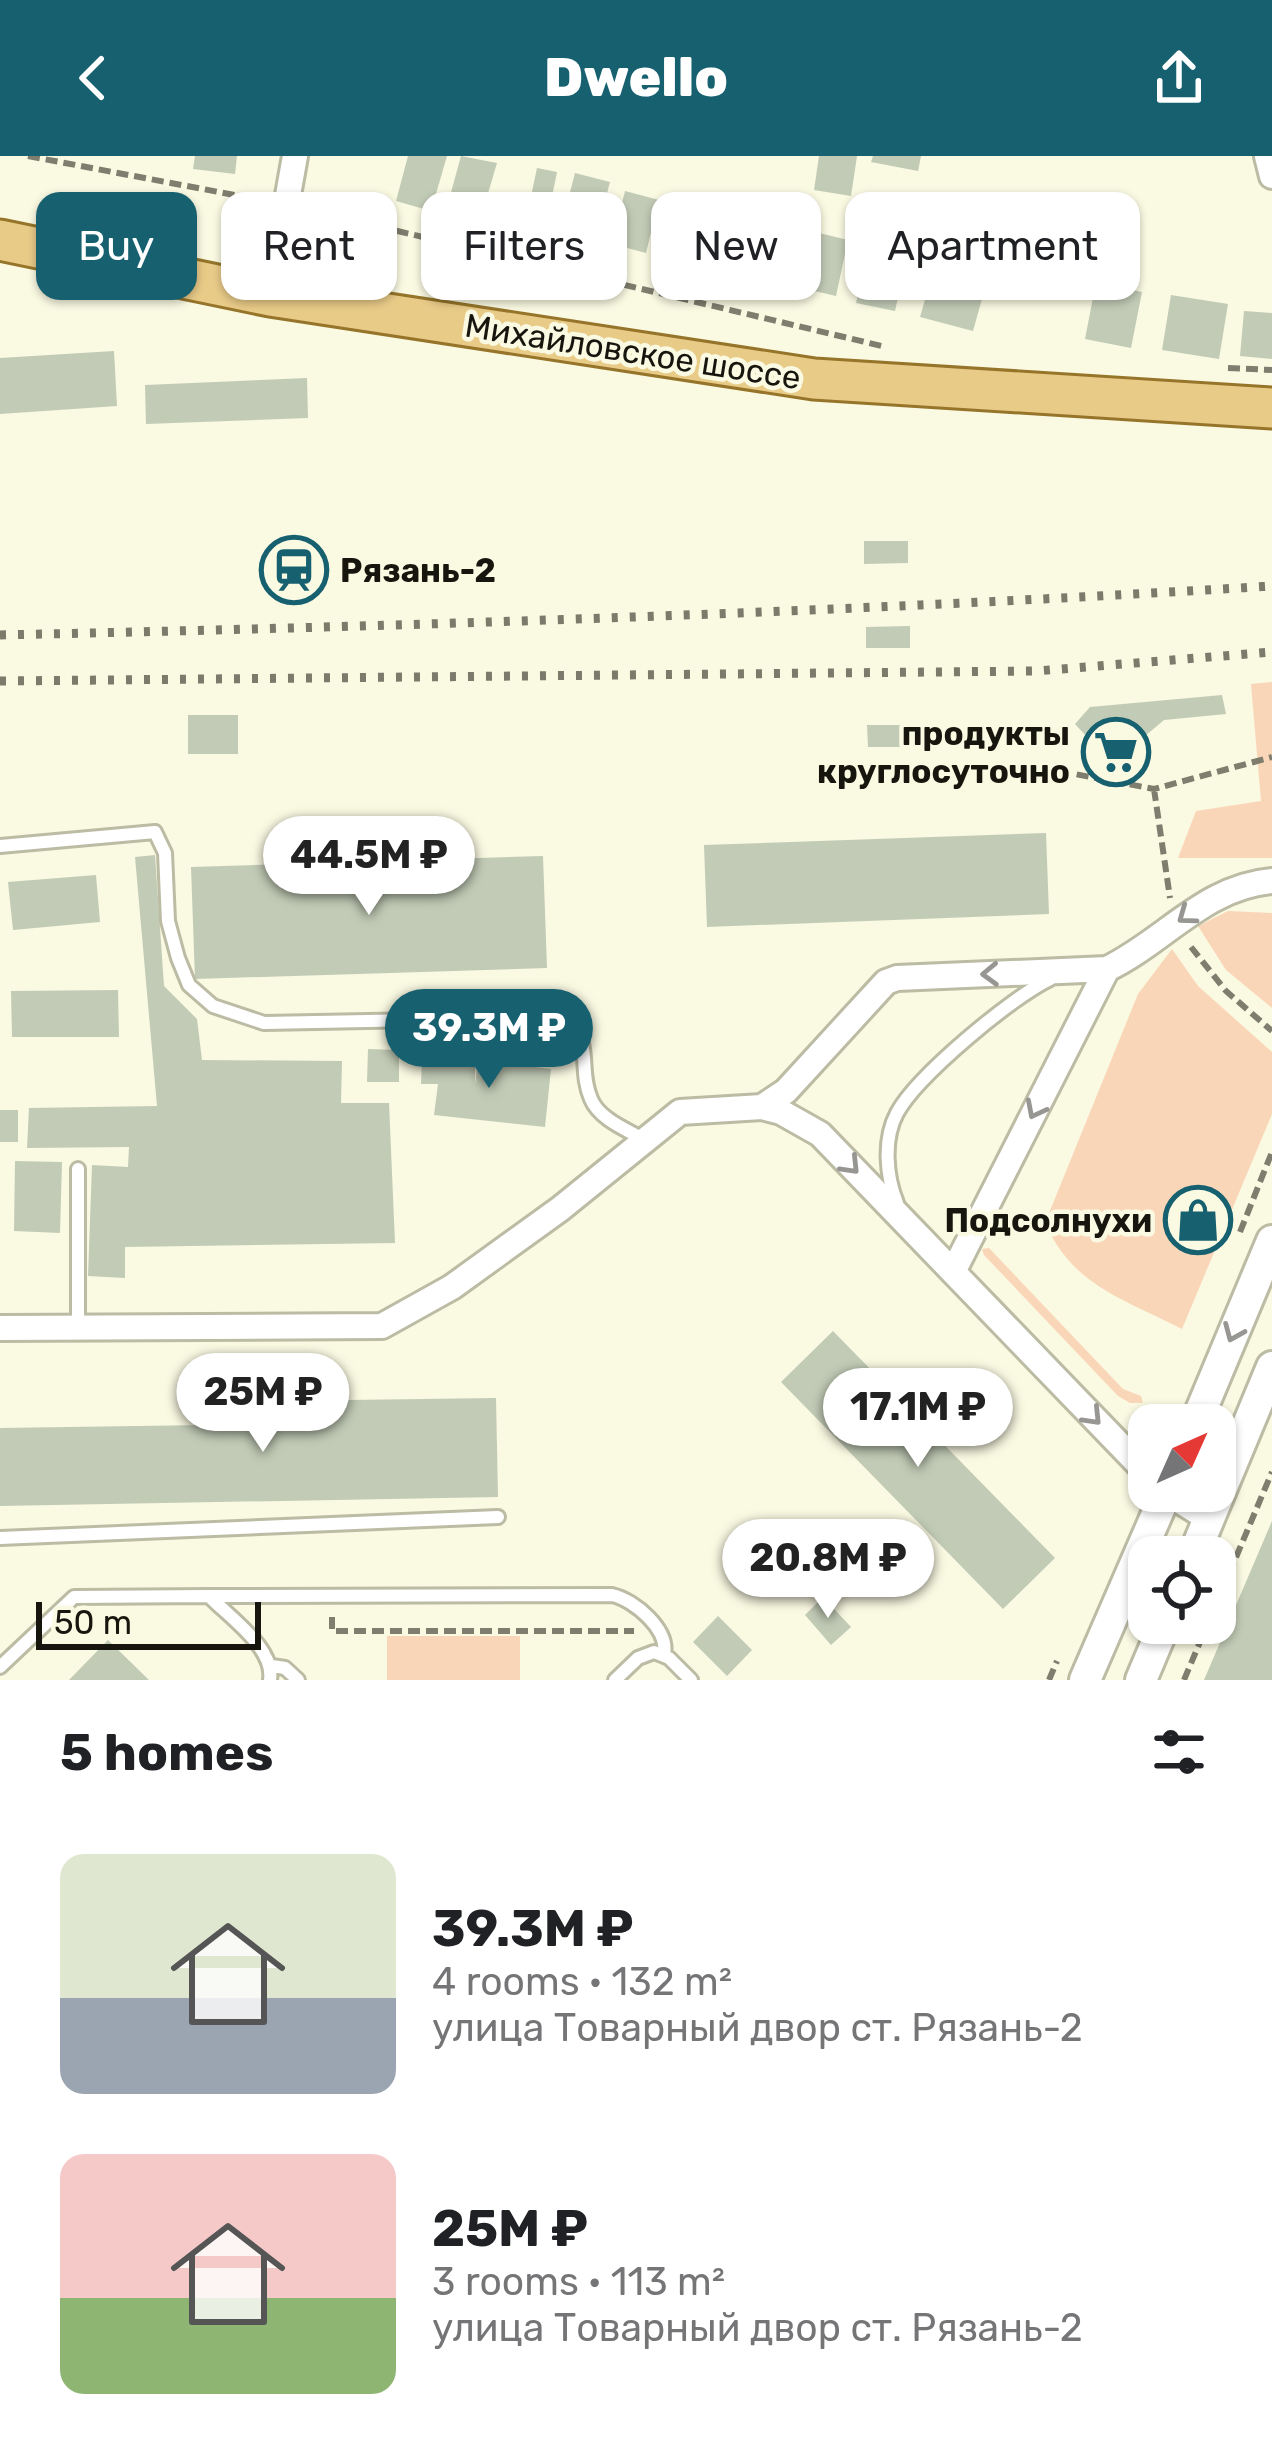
<!DOCTYPE html>
<html lang="en">
<head>
<meta charset="utf-8">
<style>
  body { margin:0; font-family:Rubik,sans-serif; background:#f2f2f2; color:#202124; height:100vh; display:flex; flex-direction:column; font-size:45px; white-space:nowrap }
  * { box-sizing:border-box; margin:0 }
  p { font-size:39px; color:#757577 }
  .icon { flex:none; width:66px; height:66px; fill:none; stroke:currentColor; stroke-width:2; stroke-linecap:round; stroke-linejoin:round }
  .map { position:relative; height:1524px; overflow:hidden }
  .panel { display:flex; flex-direction:column; background:#fff; flex:1 }
  .panel>* { flex:none }
  .guide { position:absolute; left:36px; top:36px; width:1200px; height:108px; display:flex; gap:24px }
  .needle { width:78px; rotate:45deg }
  .fabs { position:absolute; left:1128px; top:1248px; display:grid; gap:24px }
  .fabs a { display:grid; place-items:center; width:108px; height:108px; border-radius:24px; background:#fff; box-shadow:0 3px 9px #0004; font-size:60px }
  .scale { position:absolute; left:36px; bottom:30px; width:225px; box-sizing:border-box; padding-left:12px; border:6px solid #17160e; border-top:0; font-size:33px; line-height:42px; white-space:nowrap; color:#17160e; -webkit-text-stroke:9px #faf9e2; paint-order:stroke }
  .price { position:absolute; translate:-50% -102px; padding:0 27px; border-radius:42px; background:#fff; color:#222; font-size:39px; line-height:78px; filter:drop-shadow(0 3px 6px #0008) }
  .price::after { content:''; position:absolute; left:50%; top:72px; width:36px; height:27px; margin-left:-18px; background:inherit; clip-path:polygon(0 0,100% 0,50% 100%) }
  .price.current { background:#16606f; color:#fff }
  ul { padding:0; list-style:none }
  li { display:flex; align-items:center; gap:36px; height:300px; padding:0 60px }
  li span { display:grid; place-items:center; flex:none; width:336px; height:240px; border-radius:24px; color:#555 }
  li>.icon { margin-inline-start:auto }
  span .icon { width:144px; height:144px; fill:#fffc; stroke-width:1 }
  li b { font-size:51px }
  h2 { display:flex; justify-content:space-between; align-items:center; height:144px; padding:0 60px; font-size:51px }
  .pill { padding:0 42px; border-radius:24px; background:#fff; box-shadow:0 3px 9px #0004; font-size:42px; line-height:108px }
  .pill.current { background:#16606f; color:#fff }
  header { display:flex; justify-content:space-between; align-items:center; height:156px; padding:0 60px; background:#16606f; color:#fff; font-size:54px; font-weight:800 }
  .map>svg:first-child { display:block }
</style>
</head>
<body>
<header><svg class="icon" aria-label="back" viewBox="0 0 24 24"><path d="M15 5l-7 7 7 7"/></svg>Dwello<svg class="icon" aria-label="share" viewBox="0 0 24 24"><path d="M12 15V3M7 8l5-5 5 5M5 13v7h14v-7"/></svg></header>
<div class="map">
<svg width="1272" height="1524" viewBox="0 0 1272 1524">
  <rect width="100%" height="100%" fill="#faf9e2"/>
  <path fill="#fad6b8" d="M1272,526V702H1178L1196,655L1261,645L1251,528Z
    M1228,755L1272,757V852L1226,814L1198,770Z
    M1172,793L1198,830L1272,896V958L1182,1173C1124,1143 1073,1130 1045,1067L1138,838Z
    M989,1092L1123,1233L1141,1240L1143,1247H1130L1118,1240L984,1099L982,1093Z
    M387,1480H520V1524H387Z"/>
  <path fill="#c2cbb6" d="M195,0H237L235,18L193,13Z
    M408,0H447L431,55L396,45Z
    M461,0L497,7L481,61L447,51Z
    M819,0H857L851,40L814,34Z
    M873,0H921L918,15L871,6Z
    M537,12L557,16L545,75L502,67L507,41L530,45Z
    M575,17L610,26L594,88L559,79Z
    M625,35L659,44L646,97L612,88Z
    M951,54L1003,68L973,175L920,161Z
    M721,61L762,69L751,123L709,115Z
    M774,67L809,76L795,128L761,119Z
    M815,76L848,84L836,140L802,132Z
    M867,97L906,105L895,155L856,147Z
    M1096,126L1142,136L1131,192L1085,183Z
    M1171,139L1228,148L1219,203L1162,194Z
    M1244,155L1272,157V203L1240,200Z
    M114,195L117,250L0,258V202Z
    M307,222L308,262L146,268L145,229Z
    M864,385H908V407L864,408Z
    M910,470V492H866V471Z
    M1222,539L1226,558L1164,564L1112,608L1075,568L1090,551Z
    M188,559H238V598H188Z
    M867,569H911V591H868Z
    M1046,677L1049,758L707,771L704,689Z
    M155,699L164,830L197,863L202,904L342,905L341,947H389L395,1087L125,1091V1122L88,1120L92,1009L128,1011L129,991L27,992L29,952L157,950L135,701Z
    M543,700L547,812L195,823L191,711Z
    M96,719L100,766L13,774L8,726Z
    M118,834L119,881H12L11,835Z
    M368,893L399,894V926H367Z
    M422,903L475,906V928L478,904L551,913L545,971L434,959L438,928H421Z
    M0,954H18V986H0Z
    M15,1005L62,1006L60,1077L14,1075Z
    M833,1175L1055,1402L1003,1453L781,1226Z
    M496,1242L498,1341L0,1350V1272L206,1269L205,1246Z
    M1272,1365V1524H1204Z
    M823,1441L851,1471L831,1489L805,1459Z
    M718,1460L752,1494L727,1520L693,1486Z
    M108,1484L149,1524H69Z"/>
  <g fill="none" stroke-linecap="round" stroke-linejoin="round">
    <g stroke="#bcbba4" stroke-width="18">
      <path id="service" d="M0,690L155,676L165,697L168,765L178,802L189,829L213,850L264,867L568,861C593,889 578,913 591,943C599,963 627,974 645,984
        M897,1047C886,1020 883,983 897,957C917,920 1012,841 1050,823
        M78,1172V1013
        M0,1382L498,1361
        M209,1440L612,1439C635,1444 669,1474 664,1498
        M272,1510L285,1512L298,1524
        M0,1511L74,1441L209,1440C229,1461 275,1492 270,1524
        M615,1524L638,1502L654,1496L669,1502L691,1524"/>
    </g>
    <g stroke="#bcbba4" stroke-width="30">
      <path id="minor" d="M1267,0L1272,20
        M270,140L295,0
        M1107,813L897,822L886,826L786,935L762,951L781,956L820,978L1149,1319
        M953,1116L1107,813C1165,785 1204,731 1272,725
        M0,1172L382,1170L452,1131L560,1053L680,956L762,951
        M1164,1335L1209,1363"/>
    </g>
    <g stroke="#bcbba4" stroke-width="36">
      <path id="tertiary" d="M1195,1269L1272,1085
        M1193,1401L1272,1211
        M1085,1524L1167,1335
        M1141,1524L1165,1467"/>
    </g>
    <g stroke="#96752a" stroke-width="45">
      <path id="primary" d="M0,84L270,140L814,223L1272,252"/>
    </g>
    <path stroke="#7e7d6e" stroke-width="6" stroke-dasharray="12 6" stroke-linecap="butt" d="M28,0L261,44
      M309,54L886,191
      M1228,212L1272,214
      M1059,615L1154,633L1272,601
      M1154,633L1170,742
      M1191,791L1226,835L1272,875
      M1240,1076L1272,996
      M1215,1451L1272,1316
      M332,1461V1475H634
      M1049,1524L1057,1505
      M1184,1524L1208,1467"/>
    <use href="#service" stroke="#fff" stroke-width="12"/>
    <use href="#minor" stroke="#fff" stroke-width="24"/>
    <use href="#tertiary" stroke="#fff" stroke-width="30"/>
    <use href="#primary" stroke="#e9cb88" stroke-width="39"/>
    <path stroke="#7b7a6b" stroke-width="9" stroke-dasharray="6 12" stroke-linecap="butt" d="M0,479C424,470 849,456 1272,430
      M0,525L1036,515L1272,496"/>
  </g>
  <defs><path id="oneway-chevron" d="M-2-3.5L2.5 0L-2 3.5" fill="none" stroke-width="1.6" stroke-linecap="round" stroke-linejoin="round" transform="scale(3)"/></defs>
  <g stroke="#979693">
    <use href="#oneway-chevron" transform="translate(1186 760) rotate(144)"/>
    <use href="#oneway-chevron" transform="translate(990 818) rotate(178)"/>
    <use href="#oneway-chevron" transform="translate(1035 954) rotate(117)"/>
    <use href="#oneway-chevron" transform="translate(851 1010) rotate(46)"/>
    <use href="#oneway-chevron" transform="translate(1233 1177) rotate(113)"/>
    <use href="#oneway-chevron" transform="translate(1093 1261) rotate(46)"/>
  </g>
  <defs>
    <g id="station-ring" transform="scale(3.45)"><circle r="9.5" fill="#faf9e2" stroke="#16606f" stroke-width="1.5"/><path d="M-3-6H3Q5-6 5-4V2Q5 4 3 4L4.5 6H3L1.5 4h-3L-3 6H-4.5L-3 4Q-5 4-5 2V-4Q-5-6-3-6ZM-3.5-4v3h7v-3ZM-3.5 1v1.5H-2V1ZM2 1v1.5H3.5V1Z" fill="#16606f"/></g>
    <g id="supermarket-ring" transform="scale(3.45)"><circle r="9.5" fill="#faf9e2" stroke="#16606f" stroke-width="1.5"/><path d="M-6-5.5h2.5l.6 2H6L4.5 2H-2.5L-4.4-4H-6ZM-1.5 3.2a1.3 1.3 0 1 0 .1 0ZM3 3.2a1.3 1.3 0 1 0 .1 0Z" fill="#16606f"/></g>
    <g id="shop-ring" transform="scale(3.45)"><circle r="9.5" fill="#faf9e2" stroke="#16606f" stroke-width="1.5"/><path d="M-5-2.5h2.3a2.7 3.5 0 0 1 5.4 0H5L5.5 6h-11ZM-1.5-2.5h3a1.5 2.3 0 0 0-3 0Z" fill="#16606f"/></g>
  </defs>
  <g fill-rule="evenodd">
    <use href="#station-ring" x="294" y="414"/>
    <use href="#supermarket-ring" x="1116" y="596"/>
    <use href="#shop-ring" x="1198" y="1064"/>
  </g>
  <g text-anchor="middle" stroke-width="9" stroke-linejoin="round" paint-order="stroke">
    <g font-size="33" fill="#17160e" stroke="#faf9e2">
      <text transform="translate(633 195) rotate(9)" y="12">Михайловское шоссе</text>
    </g>
    <g font-size="33" font-weight="bold" fill="#17160e" stroke="#faf9e2" text-anchor="end">
      <text x="340" y="426" text-anchor="start">Рязань-2</text>
      <text x="1070" y="589">продукты<tspan x="1070" dy="38">круглосуточно</tspan></text>
      <text x="1152" y="1076">Подсолнухи</text>
    </g>
  </g>
</svg>
<div class="fabs">
<a><svg class="needle" viewBox="-14 -14 28 28"><path d="M0-13l5 13h-10z" fill="#e53935"/><path d="M0 13l5-13h-10z" fill="#757577"/></svg></a>
<a><svg class="icon" aria-label="locate" viewBox="0 0 24 24"><circle cx="12" cy="12" r="6"/><path d="M12 2v4M12 18v4M2 12h4M18 12h4"/></svg></a>
</div>
<div class="scale">50 m</div>
<b class="price" style="left:369px;top:762px">44.5M ₽</b>
<b class="price current" style="left:489px;top:935px">39.3M ₽</b>
<b class="price" style="left:263px;top:1299px">25M ₽</b>
<b class="price" style="left:918px;top:1314px">17.1M ₽</b>
<b class="price" style="left:828px;top:1465px">20.8M ₽</b>
<div class="guide">
<a class="pill current">Buy</a>
<a class="pill">Rent</a>
<a class="pill">Filters</a>
<a class="pill">New</a>
<a class="pill">Apartment</a>
</div>
</div>
<section class="panel">
<h2>5 homes<svg class="icon" aria-label="filters" viewBox="0 0 24 24"><path d="M4 7h16M4 17h16"/><circle cx="9" cy="7" r="2"/><circle cx="15" cy="17" r="2"/></svg></h2>
<ul>
<li><span style="background:linear-gradient(#dfe7d0 60%,#9aa5b1 0)"><svg class="icon" aria-label="home" viewBox="0 0 24 24"><path d="M3 11l9-7 9 7M6 9v11h12V9"/></svg></span><div><b>39.3M ₽</b><p>4 rooms · 132 m²</p><p>улица Товарный двор ст. Рязань-2</p></div></li>
<li><span style="background:linear-gradient(#f6c9c9 60%,#8fb573 0)"><svg class="icon" aria-label="home" viewBox="0 0 24 24"><path d="M3 11l9-7 9 7M6 9v11h12V9"/></svg></span><div><b>25M ₽</b><p>3 rooms · 113 m²</p><p>улица Товарный двор ст. Рязань-2</p></div></li>
</ul>
</section>
</body>
</html>
